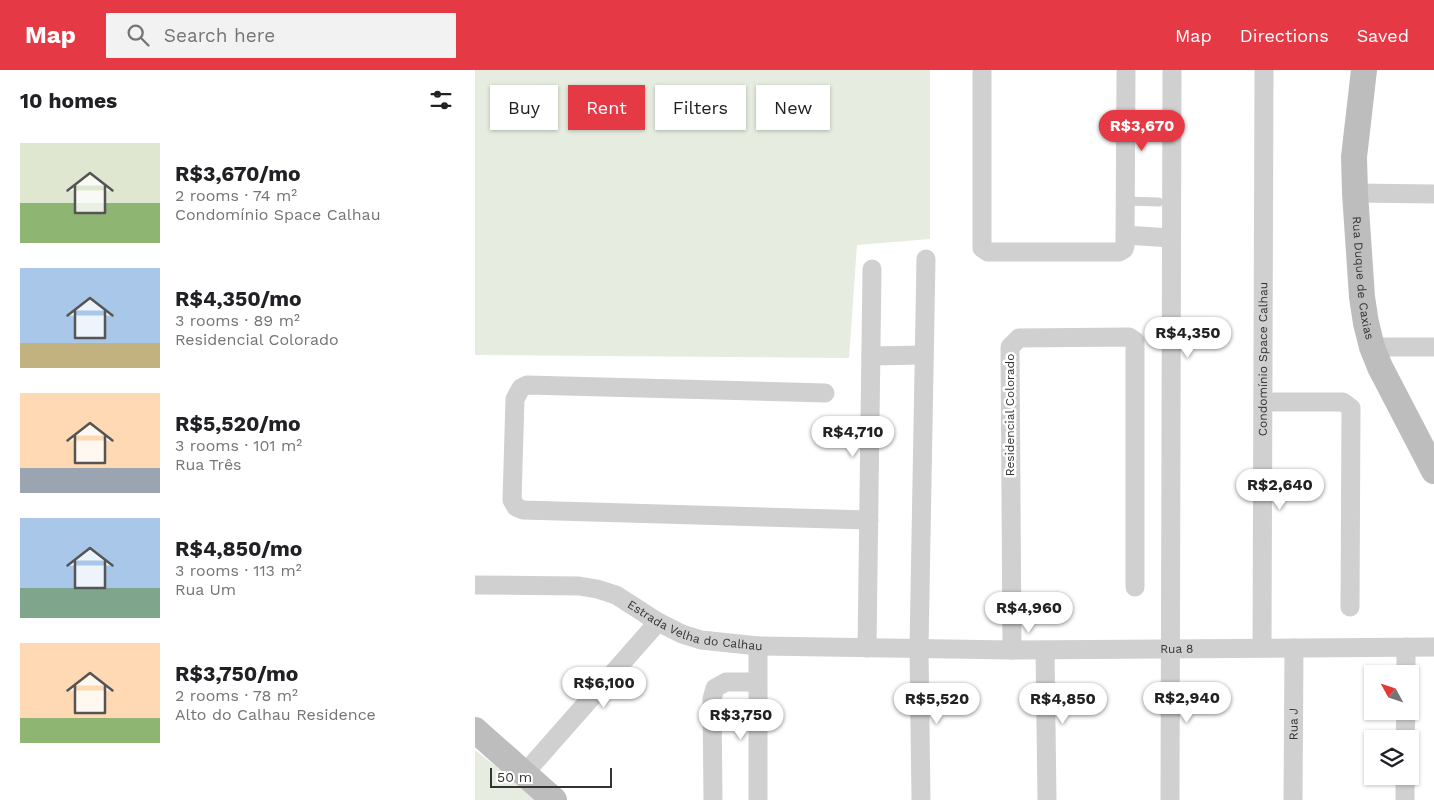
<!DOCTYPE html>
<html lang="en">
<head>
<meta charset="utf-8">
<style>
  body { margin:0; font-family:"Work Sans",sans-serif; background:#f2f2f2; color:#202124; height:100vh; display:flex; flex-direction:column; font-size:19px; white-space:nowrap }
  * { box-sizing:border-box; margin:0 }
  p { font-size:16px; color:#757577 }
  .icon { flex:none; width:28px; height:28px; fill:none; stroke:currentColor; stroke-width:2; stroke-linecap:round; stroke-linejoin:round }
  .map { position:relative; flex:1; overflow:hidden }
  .side { display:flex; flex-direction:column; background:#fff; width:475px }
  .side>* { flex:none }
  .banner { position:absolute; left:15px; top:15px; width:475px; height:45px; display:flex; gap:10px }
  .needle { width:32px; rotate:310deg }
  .buttons { position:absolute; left:889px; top:595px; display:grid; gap:10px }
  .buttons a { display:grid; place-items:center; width:55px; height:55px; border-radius:0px; background:#fff; box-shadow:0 1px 4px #0004; font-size:25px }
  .scale { position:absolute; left:15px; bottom:12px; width:122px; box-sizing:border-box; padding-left:5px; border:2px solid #333; border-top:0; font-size:14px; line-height:18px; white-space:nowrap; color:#333; -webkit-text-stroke:4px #fff; paint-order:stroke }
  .price { position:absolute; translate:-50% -42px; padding:0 11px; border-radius:18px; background:#fff; color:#222; font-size:16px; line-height:32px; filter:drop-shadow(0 1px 2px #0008) }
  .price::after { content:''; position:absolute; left:50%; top:30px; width:15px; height:11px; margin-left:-8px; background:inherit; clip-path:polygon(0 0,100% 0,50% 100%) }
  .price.current { background:#e63946; color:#fff }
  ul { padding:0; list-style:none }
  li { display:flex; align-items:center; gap:15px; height:125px; padding:0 20px }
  li span { display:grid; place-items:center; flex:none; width:140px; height:100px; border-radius:0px; color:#555 }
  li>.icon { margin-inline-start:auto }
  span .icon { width:60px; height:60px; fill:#fffc; stroke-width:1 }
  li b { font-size:21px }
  h2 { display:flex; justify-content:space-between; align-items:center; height:60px; padding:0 20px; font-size:21px }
  .tag { padding:0 18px; border-radius:0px; background:#fff; box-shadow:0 1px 4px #0004; font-size:18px; line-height:45px }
  .tag.current { background:#e63946; color:#fff }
  header { display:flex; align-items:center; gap:30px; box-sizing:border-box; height:70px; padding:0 25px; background:#e63946; color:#fff }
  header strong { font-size:24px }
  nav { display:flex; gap:28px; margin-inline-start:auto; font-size:18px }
  .search { width:350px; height:45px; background:#f2f2f2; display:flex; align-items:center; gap:12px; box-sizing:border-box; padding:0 18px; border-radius:0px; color:#757577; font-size:19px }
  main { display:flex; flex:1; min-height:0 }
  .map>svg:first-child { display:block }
</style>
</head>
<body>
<header>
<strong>Map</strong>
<div class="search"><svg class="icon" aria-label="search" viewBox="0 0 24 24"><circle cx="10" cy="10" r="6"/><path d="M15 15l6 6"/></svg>Search here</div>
<nav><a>Map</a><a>Directions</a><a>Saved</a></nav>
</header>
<main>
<section class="side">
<h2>10 homes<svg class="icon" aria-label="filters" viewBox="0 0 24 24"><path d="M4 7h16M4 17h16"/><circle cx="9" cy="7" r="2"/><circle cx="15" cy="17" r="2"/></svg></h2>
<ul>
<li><span style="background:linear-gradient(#dfe7d0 60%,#8fb573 0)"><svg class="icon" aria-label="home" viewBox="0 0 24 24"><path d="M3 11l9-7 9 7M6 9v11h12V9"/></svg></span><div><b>R$3,670/mo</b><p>2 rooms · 74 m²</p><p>Condomínio Space Calhau</p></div></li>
<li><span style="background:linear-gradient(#a9c7e8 75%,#c2b280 0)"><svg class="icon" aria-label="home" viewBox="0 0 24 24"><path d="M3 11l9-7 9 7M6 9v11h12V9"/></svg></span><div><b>R$4,350/mo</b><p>3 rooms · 89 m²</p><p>Residencial Colorado</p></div></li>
<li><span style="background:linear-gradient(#ffd9b3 75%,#9aa5b1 0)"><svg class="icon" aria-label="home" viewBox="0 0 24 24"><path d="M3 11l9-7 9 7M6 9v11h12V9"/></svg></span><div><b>R$5,520/mo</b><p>3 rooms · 101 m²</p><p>Rua Três</p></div></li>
<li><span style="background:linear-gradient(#a9c7e8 70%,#7fa58c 0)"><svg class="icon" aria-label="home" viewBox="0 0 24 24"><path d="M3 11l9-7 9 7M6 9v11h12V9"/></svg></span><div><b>R$4,850/mo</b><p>3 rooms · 113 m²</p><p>Rua Um</p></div></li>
<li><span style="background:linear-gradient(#ffd9b3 75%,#8fb573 0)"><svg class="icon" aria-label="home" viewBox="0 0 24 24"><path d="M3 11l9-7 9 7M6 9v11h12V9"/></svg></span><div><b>R$3,750/mo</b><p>2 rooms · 78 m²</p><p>Alto do Calhau Residence</p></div></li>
</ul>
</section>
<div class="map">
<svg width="959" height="730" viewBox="0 0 959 730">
  <rect width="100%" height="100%" fill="#fff"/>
  <path fill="#e6ecdf" d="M0,0H455V169L382,175L374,288L0,285Z
    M0,680L63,730H0Z"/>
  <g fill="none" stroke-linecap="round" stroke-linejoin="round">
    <path stroke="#d0d0d0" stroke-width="9" d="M650,131L684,132"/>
    <g stroke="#d0d0d0" stroke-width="19">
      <path d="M507,0V178L513,182H644L649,179L650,176L651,0"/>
      <path d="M880,123L959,124"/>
      <path d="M650,165L696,168"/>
      <path d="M897,277H959"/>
      <path d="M396,286L449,285"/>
      <path d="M350,323L52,315L46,318L40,329L37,430L41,437L48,440L394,450"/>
      <path d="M788,332H868L876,338L875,537"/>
      <path id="s1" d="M0,515L104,516L122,519L141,525L183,552L207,564L226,570L283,576L537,580L959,577"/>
      <path d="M392,578L397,199"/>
      <path id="s2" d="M787,578L789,0"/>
      <path d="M537,580L535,277L544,268L654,267L660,271V517"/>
      <path d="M570,580L572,730"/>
      <path d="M931,604V577"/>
      <path d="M930,669L931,641"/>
      <path d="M49,704L183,552"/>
      <path d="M238,730L237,629L240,618L251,612H282"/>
      <path d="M283,730V576"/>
      <path d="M446,730L444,579L451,189"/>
      <path d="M695,730L697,0"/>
      <path id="s3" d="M818,730L819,578"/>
      <path d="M930,730V706"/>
    </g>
    <g stroke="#bdbdbd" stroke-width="26">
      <path id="s4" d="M889,0L879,87L880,123L887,227L891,253L897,277L905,297L959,401"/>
      <path d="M0,660L79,730"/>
    </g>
  </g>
  <g text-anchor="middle" stroke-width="5" stroke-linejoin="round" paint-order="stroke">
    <g font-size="12" fill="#333" stroke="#fff">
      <text dy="4" stroke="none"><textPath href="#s4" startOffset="209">Rua Duque de Caxias</textPath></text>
      <text dy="4" stroke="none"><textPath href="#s2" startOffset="289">Condomínio Space Calhau</textPath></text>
      <text transform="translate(535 345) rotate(-90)" y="4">Residencial Colorado</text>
      <text dy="4" stroke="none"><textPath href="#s1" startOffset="229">Estrada Velha do Calhau</textPath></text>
      <text dy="4" stroke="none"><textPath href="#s1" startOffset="715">Rua 8</textPath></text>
      <text dy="4" stroke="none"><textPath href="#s3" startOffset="76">Rua J</textPath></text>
    </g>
  </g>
</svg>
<div class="buttons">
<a><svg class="needle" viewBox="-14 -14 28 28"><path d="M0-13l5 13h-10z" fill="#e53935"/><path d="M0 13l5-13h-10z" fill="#757577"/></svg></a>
<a><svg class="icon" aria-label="layers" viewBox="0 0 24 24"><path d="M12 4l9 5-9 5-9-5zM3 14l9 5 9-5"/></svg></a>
</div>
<div class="scale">50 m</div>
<b class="price current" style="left:667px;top:82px">R$3,670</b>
<b class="price" style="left:713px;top:289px">R$4,350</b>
<b class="price" style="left:378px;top:388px">R$4,710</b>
<b class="price" style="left:805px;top:441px">R$2,640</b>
<b class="price" style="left:554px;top:564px">R$4,960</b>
<b class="price" style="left:129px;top:639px">R$6,100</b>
<b class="price" style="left:712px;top:654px">R$2,940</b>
<b class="price" style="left:462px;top:655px">R$5,520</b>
<b class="price" style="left:588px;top:655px">R$4,850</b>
<b class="price" style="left:266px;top:671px">R$3,750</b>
<div class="banner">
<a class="tag">Buy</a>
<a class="tag current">Rent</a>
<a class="tag">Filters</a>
<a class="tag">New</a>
</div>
</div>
</main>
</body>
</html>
